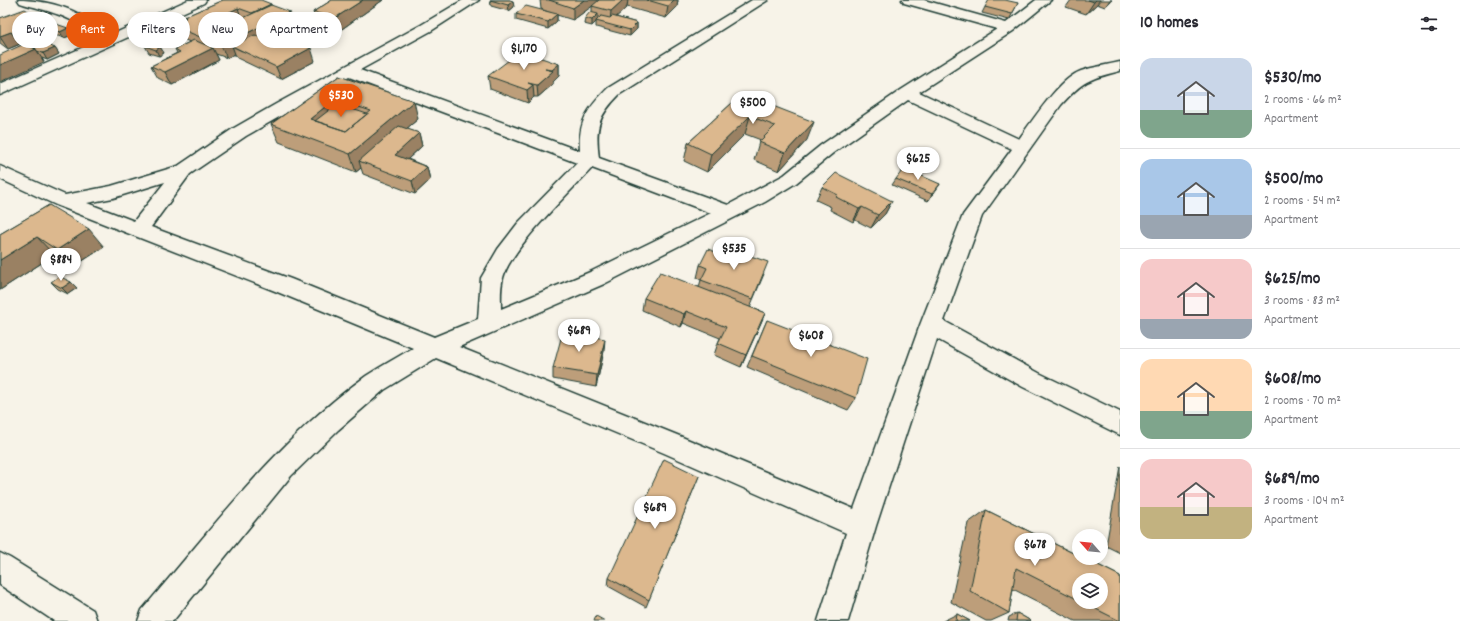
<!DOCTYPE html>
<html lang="en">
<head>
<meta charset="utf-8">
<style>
  body { margin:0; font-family:Dekko,sans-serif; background:#f7f7f7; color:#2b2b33; height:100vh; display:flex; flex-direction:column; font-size:15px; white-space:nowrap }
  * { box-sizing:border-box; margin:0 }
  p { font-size:13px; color:#7c7c81 }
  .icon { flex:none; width:22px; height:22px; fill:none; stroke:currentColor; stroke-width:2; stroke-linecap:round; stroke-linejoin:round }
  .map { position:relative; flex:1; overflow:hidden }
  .panel { display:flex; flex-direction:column; background:#fff; width:340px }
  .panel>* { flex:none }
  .top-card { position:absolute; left:12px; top:12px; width:380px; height:36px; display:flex; gap:8px }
  .needle { width:26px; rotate:297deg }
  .buttons { position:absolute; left:1072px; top:529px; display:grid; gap:8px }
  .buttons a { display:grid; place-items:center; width:36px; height:36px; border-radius:50%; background:#fff; box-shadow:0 2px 10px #0003; font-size:20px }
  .price { position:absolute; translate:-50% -34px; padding:0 9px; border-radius:14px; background:#fff; color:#222; font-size:13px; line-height:26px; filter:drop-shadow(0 1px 2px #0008) }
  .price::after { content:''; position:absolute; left:50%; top:24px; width:12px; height:9px; margin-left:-6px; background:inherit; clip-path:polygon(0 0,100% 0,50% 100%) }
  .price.on { background:#ea580c; color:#fff }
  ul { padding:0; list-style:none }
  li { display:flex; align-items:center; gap:12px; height:100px; padding:0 20px }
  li+li { border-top:1px solid #e1e1e2 }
  li span { display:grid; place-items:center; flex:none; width:112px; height:80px; border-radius:12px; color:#555 }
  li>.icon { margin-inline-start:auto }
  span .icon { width:48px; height:48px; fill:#fffc; stroke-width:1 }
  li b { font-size:17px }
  h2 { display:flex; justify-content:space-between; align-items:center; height:48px; padding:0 20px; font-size:17px }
  .chip { padding:0 14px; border-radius:18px; background:#fff; box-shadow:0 2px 10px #0003; font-size:14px; line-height:36px }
  .chip.on { background:#ea580c; color:#fff }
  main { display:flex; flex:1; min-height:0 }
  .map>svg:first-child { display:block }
</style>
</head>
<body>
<main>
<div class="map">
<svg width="1120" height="621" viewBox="0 0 1120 621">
  <rect width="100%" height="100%" fill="#f7f3e8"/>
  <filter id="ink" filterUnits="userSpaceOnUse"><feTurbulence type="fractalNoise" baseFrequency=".025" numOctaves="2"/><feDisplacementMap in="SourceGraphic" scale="8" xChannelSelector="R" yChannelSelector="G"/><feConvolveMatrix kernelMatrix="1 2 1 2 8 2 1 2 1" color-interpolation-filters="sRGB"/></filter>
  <g filter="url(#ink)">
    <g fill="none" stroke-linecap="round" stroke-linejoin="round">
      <g stroke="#1f3d34" stroke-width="3">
        <path id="minor" d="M18,0C45,0 93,9 100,40L188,0H206L204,3L0,95V84L86,46C86,41 85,35 83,30C75,16 35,8 20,3Z
          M463,0H479L431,31L360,70L580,151C578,121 588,108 608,88L752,0H768L620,94C598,116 595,127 599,158L728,205L784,175L821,145L901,90L997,29L904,3L902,0H924L1006,23L1036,0H1051L1013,31L919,92L1019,139C1033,120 1059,79 1081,71C1093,67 1107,65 1120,62V71C1088,79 1083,81 1061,105L982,216L944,321L1039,373L1120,412V435L1023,387L937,339L876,526L848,621H818L846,533L664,453L436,358L384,390L338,430L291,476L173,621H138L142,610C212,529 278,439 366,376C381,366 398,357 413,348L275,291L56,205L0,179V166L65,195L111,186L178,166L234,128L276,104L421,25ZM349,77L577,163L518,223L498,249L481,278L478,319L434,337L291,279L151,227L190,174L246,136ZM908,100L1012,149L963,215L920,325L854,509L682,437L459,347L604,284L765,202L796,183L833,153ZM592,168L711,213L590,272L501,309C501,300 500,288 503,278C510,249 570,192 592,168ZM165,182L134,221L87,203L113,198Z
          M0,553L10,558L93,610L97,621H54L0,585Z"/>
      </g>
      <use href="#minor" fill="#f7f3e8" fill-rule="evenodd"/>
    </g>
    <path fill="#bd9e7a" stroke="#1f3d34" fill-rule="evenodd" d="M223,0L271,5L294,24L264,39L315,61L281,79L237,58L235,54L227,58L216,54L219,60L172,85L158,78L151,66L177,53L175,49L190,42L178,37L172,25L185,19L184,17Z
      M332,0H383L339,31L317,24L313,12Z
      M490,0H510L514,7L509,11L491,6Z
      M540,0H678L677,7L666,18L627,7L616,17L637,23V29L630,36L596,27V22L592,26L584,24L585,18L592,13V6L573,20L557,15V21L548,29L516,20V14L551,13L541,9Z
      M1071,0H1112L1105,7L1097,4L1086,14L1066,7Z
      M1018,3L1009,20L982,13L985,7Z
      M0,18L43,20L48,28L72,35L64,38L52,34L51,32L43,35L45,38L26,45L34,48H55L59,54L47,60L42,58L44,62L20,44L8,49L0,43Z
      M145,46L160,47L164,53L159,56L149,53Z
      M559,64V76L553,82V84L538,97H534L528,103L490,89L488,76Z
      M339,76L418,119L406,129L419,133L422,146L408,159L427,167L430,180L415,194L363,174L361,168L356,172L279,142L271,124Z
      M742,94L807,140L779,171L754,160L759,142L761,140L745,134L707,172L684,161L688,143Z
      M896,179L940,184L928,201L892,185Z
      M822,187L892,201L885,214L871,228L855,220L853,222L830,210L831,207L816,200Z
      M49,205L104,247L73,267L54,255L0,290V234Z
      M700,265L764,274L750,307L765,313L741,367L714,355L718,343L720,338L683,323L681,327L642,310L644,298L699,287L701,280L697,278Z
      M51,282H71L77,288L68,294L58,289Z
      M767,320L856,398L848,410L747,367Z
      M604,351L596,387L553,379V368Z
      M1120,466V553L1106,546Z
      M699,476L646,607L608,586L609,578Z
      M986,510L1079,556V558H1084L1120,576V621H1075L1013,589L1009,613L991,621H986L951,602L968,523ZM1079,580H1101V602H1079Z
      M1017,613L1031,621H1008L1009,617Z
      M957,614L970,621H943Z"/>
    <path fill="#9a8163" stroke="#1f3d34" d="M363,0H383L339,31L335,18Z
      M584,0H601L573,20V8Z
      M623,0H628L627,7L610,23L611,11Z
      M674,0H678L677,7L666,18L668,6Z
      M1096,0H1100L1097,4L1086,14L1094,2Z
      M1110,0H1112L1105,7Z
      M513,1L514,7L509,11L508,5Z
      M271,4L275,16L256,25L252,13Z
      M238,8L242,20L228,39L214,32L209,22Z
      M290,12L294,24L242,51L232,46L235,54L227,58L221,46Z
      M557,14V21L548,29V22Z
      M598,14V20L596,21V22L592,26V20Z
      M43,20L51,32L43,35L45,38L23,46L14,34L34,24Z
      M637,23V29L630,36V30Z
      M68,28L72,35L64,38L60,32Z
      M11,32L20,44L8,49L0,37V36Z
      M160,47L164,53L159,56L156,50Z
      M55,48L59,54L47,60L43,53Z
      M213,48L219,60L172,85L165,72Z
      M311,48L315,61L281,79L276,67Z
      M36,49L44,62L0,82V65Z
      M559,64V76L553,82V84L538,97L537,85L552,72V70Z
      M533,85L534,97L528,103L527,90Z
      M335,99L341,117L326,129L310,119Z
      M414,101L418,119L366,163L359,161L361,168L356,172L350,154Z
      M750,116L745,134L707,172L711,154Z
      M814,122L807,140L779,171L785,153Z
      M419,133L422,146L398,168L395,155Z
      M427,167L430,180L415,194L412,181Z
      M940,184L936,190L928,201L932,194Z
      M892,201L885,214L871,228L878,215Z
      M862,207L855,220L853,222L859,209Z
      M89,229L104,247L73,267L57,250Z
      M37,237L54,255L0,290V260Z
      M71,282L77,288L68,294L62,288Z
      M686,311L683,323L681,327L684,314Z
      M765,313L760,325L741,367L746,355Z
      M605,339L604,351L596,387L597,375Z"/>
    <path fill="#dcb88e" stroke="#1f3d34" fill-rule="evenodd" d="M223,0H261L271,4L252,13L238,8L209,22L223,27L205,36L271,5L290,12L221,46L172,25L186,18L184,17Z
      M332,0H363L335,18L313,12Z
      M490,0H510L513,1L508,5Z
      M549,0H584L573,8Z
      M599,0H623L611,11L592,6Z
      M647,0H674L668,6Z
      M989,0H1005L1018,3L1012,14L985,7Z
      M1088,0H1096L1094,2Z
      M526,6L557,14L548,22L516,14Z
      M25,9L43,20L34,24L37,25L14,34L11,32L0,36V18Z
      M590,12L598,14L592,20L585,18Z
      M601,16L610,18L612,16L637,23L630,30L596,21Z
      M56,24L68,28L60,32L48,28Z
      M255,35L270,42L283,36L311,48L276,67L232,46Z
      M194,40L213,48L165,72L151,66L180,52L175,49Z
      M44,43L55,48L43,53L37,51L36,49L34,48Z
      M24,44L36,49L0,65V55Z
      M150,44L160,47L156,50L145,46Z
      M521,51L559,64L552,70L545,69L553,71L537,85L528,83L533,85L527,90L488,76Z
      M339,76L414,101L350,154L271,124ZM335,99L371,111L346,131L310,119Z
      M742,94L814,122L785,153L759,142L775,126L750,116L711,154L688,143Z
      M337,104L367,114L346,131L315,121Z
      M399,126L419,133L395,155L427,167L412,181L359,161Z
      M904,168L940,184L932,194L896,179Z
      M836,173L892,201L878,215L862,207L859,209L836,197L838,195L822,187Z
      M49,205L89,229L57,250L37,237L0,260V234Z
      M722,246L768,262L753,299L701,280L707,268L700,265L708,249L718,253Z
      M660,272L765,313L746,355L718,343L726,327L686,311L684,314L644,298Z
      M59,276L71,282L62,288L51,282Z
      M767,320L867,359L856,398L752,356Z
      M563,331L605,339L597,375L553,368Z
      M664,459L699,476L649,600L609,578Z
      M986,510L1079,556V558H1084L1120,576V621L1082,602H1101V580H1079V600L1016,568L1009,613L970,591Z
      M1017,613L1031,621H1016Z
      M957,614L970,621H956Z
      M596,616L605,621H594Z"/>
  </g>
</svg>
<div class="buttons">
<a><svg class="needle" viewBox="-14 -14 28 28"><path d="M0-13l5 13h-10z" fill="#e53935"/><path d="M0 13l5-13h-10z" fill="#7c7c81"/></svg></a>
<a><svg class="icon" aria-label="layers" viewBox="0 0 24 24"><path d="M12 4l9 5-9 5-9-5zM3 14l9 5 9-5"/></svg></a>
</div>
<b class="price" style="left:524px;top:71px">$1,170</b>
<b class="price on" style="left:341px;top:118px">$530</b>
<b class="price" style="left:753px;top:125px">$500</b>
<b class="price" style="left:918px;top:181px">$625</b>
<b class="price" style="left:734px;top:271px">$535</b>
<b class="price" style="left:61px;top:282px">$884</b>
<b class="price" style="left:579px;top:353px">$689</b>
<b class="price" style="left:811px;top:358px">$608</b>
<b class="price" style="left:655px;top:530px">$689</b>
<b class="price" style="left:1035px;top:567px">$678</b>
<div class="top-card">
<a class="chip">Buy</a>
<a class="chip on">Rent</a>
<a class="chip">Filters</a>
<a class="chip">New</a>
<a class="chip">Apartment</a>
</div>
</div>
<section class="panel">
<h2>10 homes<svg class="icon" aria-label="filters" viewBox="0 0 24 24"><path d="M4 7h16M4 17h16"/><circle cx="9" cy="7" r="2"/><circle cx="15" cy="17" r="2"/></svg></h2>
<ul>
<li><span style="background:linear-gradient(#c9d6e8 65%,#7fa58c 0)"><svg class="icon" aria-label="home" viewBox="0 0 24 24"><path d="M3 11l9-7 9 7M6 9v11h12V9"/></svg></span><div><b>$530/mo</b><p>2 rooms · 66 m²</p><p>Apartment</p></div></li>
<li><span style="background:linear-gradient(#a9c7e8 70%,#9aa5b1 0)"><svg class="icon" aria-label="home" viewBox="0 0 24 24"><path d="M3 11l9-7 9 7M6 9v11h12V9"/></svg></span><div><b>$500/mo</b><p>2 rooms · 54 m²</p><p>Apartment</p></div></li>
<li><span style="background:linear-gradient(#f6c9c9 75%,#9aa5b1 0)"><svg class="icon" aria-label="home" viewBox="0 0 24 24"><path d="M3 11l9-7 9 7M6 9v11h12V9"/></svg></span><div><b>$625/mo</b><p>3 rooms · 83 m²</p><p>Apartment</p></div></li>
<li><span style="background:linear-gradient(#ffd9b3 65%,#7fa58c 0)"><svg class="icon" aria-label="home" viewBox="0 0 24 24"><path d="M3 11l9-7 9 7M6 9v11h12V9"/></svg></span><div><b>$608/mo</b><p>2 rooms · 70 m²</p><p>Apartment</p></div></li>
<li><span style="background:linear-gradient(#f6c9c9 60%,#c2b280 0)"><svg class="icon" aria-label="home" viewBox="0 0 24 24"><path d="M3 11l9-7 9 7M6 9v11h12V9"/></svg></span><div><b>$689/mo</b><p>3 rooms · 104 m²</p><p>Apartment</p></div></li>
</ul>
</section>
</main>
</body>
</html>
